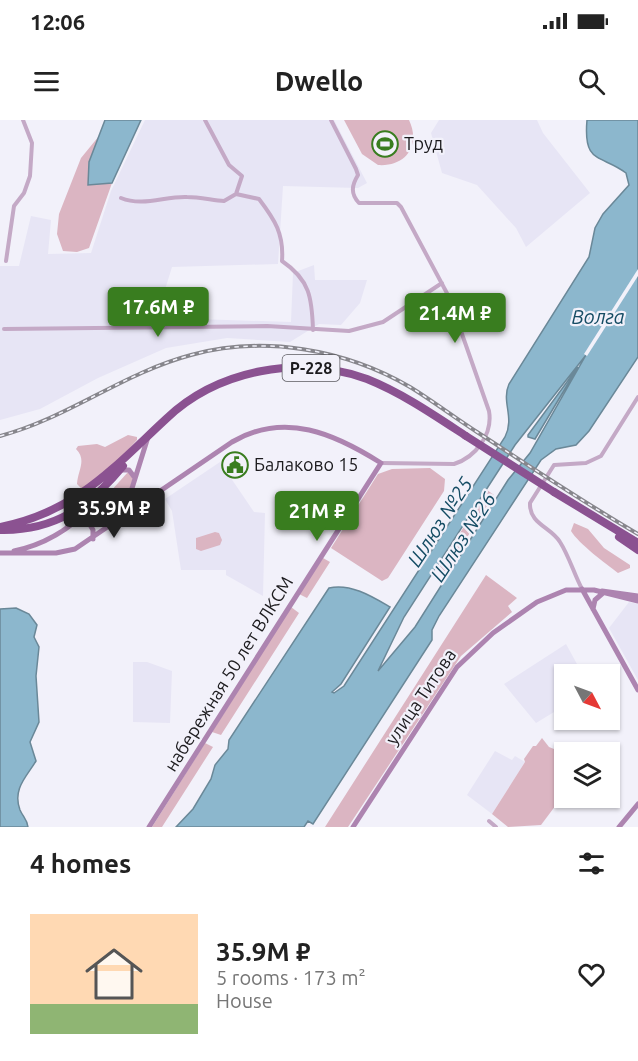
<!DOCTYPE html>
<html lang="en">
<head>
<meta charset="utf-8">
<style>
  body { margin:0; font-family:Ubuntu,sans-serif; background:#f2f2f2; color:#222; height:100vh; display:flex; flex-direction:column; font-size:22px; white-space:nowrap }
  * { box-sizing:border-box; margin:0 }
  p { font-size:20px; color:#767676 }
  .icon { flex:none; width:33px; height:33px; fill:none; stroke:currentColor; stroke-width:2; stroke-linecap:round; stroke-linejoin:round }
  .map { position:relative; height:707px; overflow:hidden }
  .panel { display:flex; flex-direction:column; background:#fff; flex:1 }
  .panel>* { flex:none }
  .needle { width:39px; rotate:131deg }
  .buttons { position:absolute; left:554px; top:544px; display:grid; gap:12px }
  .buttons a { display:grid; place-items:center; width:66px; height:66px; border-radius:0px; background:#fff; box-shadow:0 2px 4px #0004; font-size:30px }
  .price { position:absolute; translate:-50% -51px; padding:0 14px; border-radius:6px; background:#397d1f; color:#fff; font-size:20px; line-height:39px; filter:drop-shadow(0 2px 3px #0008) }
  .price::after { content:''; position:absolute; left:50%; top:36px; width:18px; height:14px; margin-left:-9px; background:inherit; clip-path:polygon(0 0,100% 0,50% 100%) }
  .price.on { background:#222; color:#fff }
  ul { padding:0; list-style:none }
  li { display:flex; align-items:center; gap:18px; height:150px; padding:0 30px }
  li+li { border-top:2px solid #e0e0e0 }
  li span { display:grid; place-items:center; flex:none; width:168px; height:120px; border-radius:0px; color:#555 }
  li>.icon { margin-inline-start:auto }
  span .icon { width:72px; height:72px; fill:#fffc; stroke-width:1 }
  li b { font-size:26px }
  h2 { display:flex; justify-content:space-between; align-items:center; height:72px; padding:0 30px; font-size:26px }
  .status { display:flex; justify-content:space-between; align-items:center; height:42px; padding:0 30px; background:#fff; direction:ltr }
  .status svg { height:16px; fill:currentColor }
  header { display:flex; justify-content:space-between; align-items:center; height:78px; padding:0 30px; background:#fff; font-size:27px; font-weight:700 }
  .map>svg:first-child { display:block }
</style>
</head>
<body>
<div class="status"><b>12:06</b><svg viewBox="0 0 49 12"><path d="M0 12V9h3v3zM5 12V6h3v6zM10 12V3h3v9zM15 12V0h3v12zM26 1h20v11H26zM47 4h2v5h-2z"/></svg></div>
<header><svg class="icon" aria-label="menu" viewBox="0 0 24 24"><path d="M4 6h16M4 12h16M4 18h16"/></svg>Dwello<svg class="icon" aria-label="search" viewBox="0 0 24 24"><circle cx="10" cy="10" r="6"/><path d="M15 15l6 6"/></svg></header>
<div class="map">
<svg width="638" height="707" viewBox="0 0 638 707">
  <rect width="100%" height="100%" fill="#f2f1fa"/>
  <path fill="#e7e5f5" d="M145,0H334L367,63L358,68L283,66L278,144L172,147L158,192L197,199L291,202L293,153L314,145L315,160H367L360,183L341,205L319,204L290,222L227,218L166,228L98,258L40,289L0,300V146H19L31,96L51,100L48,134L91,133L111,71Z
    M439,0H537L543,13L590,73L526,127L516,108L477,65L442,53L431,13Z
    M220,342L254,392L265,393L263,476L226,455V450H181L172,391L165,379Z
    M629,482L638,484V560L609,508Z
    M566,524L583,555H564V586L536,603L504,564Z
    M133,542H147L172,551L170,603L133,602Z
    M495,631L512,640L515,636L525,642L492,694L467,675Z"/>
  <path fill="#dbb5c2" d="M344,0H409C421,25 406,47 378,45L362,34Z
    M99,16L89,42L88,64L112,63L89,128L77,132L63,131L57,114L59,94L81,38Z
    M128,315L137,317V320L117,342L82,369L77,364C78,350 87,340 76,329L78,326L97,324L105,327Z
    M430,348L445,359L444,371L388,458L382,461L331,428L378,354L392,349Z
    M128,352L133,358C128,373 119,418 95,404L92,392Z
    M487,370L494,375L445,452L438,448Z
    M574,403L588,409L604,428L630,445V448L618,453C605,443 579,424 571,411Z
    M215,412L219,413L222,420L220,425L201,431L196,429V418Z
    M323,438L330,442L307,478L299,474Z
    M486,455L517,478L508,486L512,492L461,536L348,707H325Z
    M291,487L299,493L221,615L212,612Z
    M542,618L549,627L564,633L562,677L541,705L508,707L492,694L525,642L524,639L533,626H536Z
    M205,623L213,627L162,707H152Z"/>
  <path fill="#8cb7cd" stroke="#6a8898" stroke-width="1.5" fill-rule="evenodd" d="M105,0H141L112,63L88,65L89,42Z
    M587,0H638V237L589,311L576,325L556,329L541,340L439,496L432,510V520L313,704L308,701L304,707H176L193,689L211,659L215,645L228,629L229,620L329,468C351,463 373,477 390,487L341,564L332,572L334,573L344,566L505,317C515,297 501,282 509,264L589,137L595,108L603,94L629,65L626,53C601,34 583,45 587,0ZM586,235L530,333L508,360L415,507L378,551L404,497L515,325Z
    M578,247L535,319L528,317V315Z
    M16,488L29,494L37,505L34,517L39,527L36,556L39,602L30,622L36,641C27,656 12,669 20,690C23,697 27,699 28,707H0V489Z"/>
  <path fill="#f2f1fa" d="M638,149V156L587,236L584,234Z"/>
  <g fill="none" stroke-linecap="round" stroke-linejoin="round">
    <path stroke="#c4a9c6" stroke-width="4" d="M205,0L229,45L242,56L236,74L259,79C275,100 284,114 282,141C310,160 312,178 313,210
      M331,0L356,49L358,55C352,65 350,73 359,83H397L401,87L449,177L489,291C493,314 476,337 454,344L381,343
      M121,78C143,87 165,76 187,77C199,77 212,80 224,81L236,74
      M6,141L14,86L24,73L30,56L32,23L23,0
      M4,209L267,206L349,211L383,202L442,163
      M582,469C574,454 569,436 560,422C551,407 529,404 530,383L554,345L586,343L601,336L638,277
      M489,701L496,707"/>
    <path stroke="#ad84b0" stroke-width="5" d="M119,350H129L135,358
      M123,397L148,317
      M77,400L89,403L93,410V419
      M14,431C52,423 83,400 106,369
      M0,433H56L75,429L232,322C285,291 335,314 381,343L149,707
      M582,469L638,570
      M602,471L638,476
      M593,489L595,480L603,473
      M353,707L457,547L493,513L537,482L566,470H594L638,481
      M619,707L638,684"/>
    <path stroke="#8b5291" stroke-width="8" d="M554,372L638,423
      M0,407C76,392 113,348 166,299C217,250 300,234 367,259C402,273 434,295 466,316
      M1,410C55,411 90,386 123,346
      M619,417L638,430"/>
    <g stroke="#87868c" stroke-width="4">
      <path id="rail" d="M0,316C68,298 123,253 191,235C263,215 345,229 410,267C433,281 455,298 477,312C531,347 583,382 638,414"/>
    </g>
    <use href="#rail" stroke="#f2f1fa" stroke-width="1.5" stroke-dasharray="4.5" stroke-linecap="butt"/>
    <path stroke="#8b5291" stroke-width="8" d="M466,316L554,372"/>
  </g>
  <defs>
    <g id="stadium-ring" transform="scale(1.35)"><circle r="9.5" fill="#f2f1fa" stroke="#397d1f" stroke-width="1.5"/><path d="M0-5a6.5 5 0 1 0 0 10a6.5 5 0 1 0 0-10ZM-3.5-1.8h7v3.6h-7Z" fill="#397d1f"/></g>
    <g id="civic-ring" transform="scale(1.35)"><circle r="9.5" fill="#f2f1fa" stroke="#397d1f" stroke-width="1.5"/><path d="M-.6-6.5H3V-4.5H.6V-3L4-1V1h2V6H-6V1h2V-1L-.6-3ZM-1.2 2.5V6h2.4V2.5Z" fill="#397d1f"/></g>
  </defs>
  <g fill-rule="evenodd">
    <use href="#stadium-ring" x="385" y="24"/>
    <use href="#civic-ring" x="235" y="345"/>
  </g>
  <g text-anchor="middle" stroke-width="4.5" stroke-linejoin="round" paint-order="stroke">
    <rect fill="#f2f1fa" stroke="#5c5b60" stroke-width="1.5" x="282.5" y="235" width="57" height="26" rx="4.5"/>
    <g font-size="16" font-weight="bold" fill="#1c1b1e">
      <text x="311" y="254">Р-228</text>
    </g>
    <g font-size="18" fill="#1c1b1e" stroke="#f2f1fa" text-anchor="start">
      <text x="404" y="30">Труд</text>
      <text x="254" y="351">Балаково 15</text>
    </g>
    <g font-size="18" fill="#1c1b1e" stroke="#f2f1fa">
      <text transform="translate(229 554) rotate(-58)" y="6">набережная 50 лет ВЛКСМ</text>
      <text transform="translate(421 577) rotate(-56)" y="6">улица Титова</text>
    </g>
    <g font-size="20" font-style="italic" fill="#154c64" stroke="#f2f1fa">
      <text x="598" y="204">Волга</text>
      <text transform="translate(440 402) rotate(-57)" y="7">Шлюз №25</text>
      <text transform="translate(463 417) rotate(-57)" y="7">Шлюз №26</text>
    </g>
  </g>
</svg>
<div class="buttons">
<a><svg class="needle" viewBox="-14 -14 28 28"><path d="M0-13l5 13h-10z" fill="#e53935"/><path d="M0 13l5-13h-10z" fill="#767676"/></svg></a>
<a><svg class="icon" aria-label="layers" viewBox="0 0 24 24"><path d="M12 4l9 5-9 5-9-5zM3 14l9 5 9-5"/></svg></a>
</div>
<b class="price" style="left:158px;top:218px">17.6M ₽</b>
<b class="price" style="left:455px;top:224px">21.4M ₽</b>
<b class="price on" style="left:114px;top:419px">35.9M ₽</b>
<b class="price" style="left:317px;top:422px">21M ₽</b>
</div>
<section class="panel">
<h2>4 homes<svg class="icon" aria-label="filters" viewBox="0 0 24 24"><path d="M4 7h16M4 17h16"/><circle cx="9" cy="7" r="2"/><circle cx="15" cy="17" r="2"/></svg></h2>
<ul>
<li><span style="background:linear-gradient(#ffd9b3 75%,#8fb573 0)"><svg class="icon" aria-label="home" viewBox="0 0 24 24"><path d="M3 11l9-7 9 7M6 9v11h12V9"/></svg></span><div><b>35.9M ₽</b><p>5 rooms · 173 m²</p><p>House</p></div><svg class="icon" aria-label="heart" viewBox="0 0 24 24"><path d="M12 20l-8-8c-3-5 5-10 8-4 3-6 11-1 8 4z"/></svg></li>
</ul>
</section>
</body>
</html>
